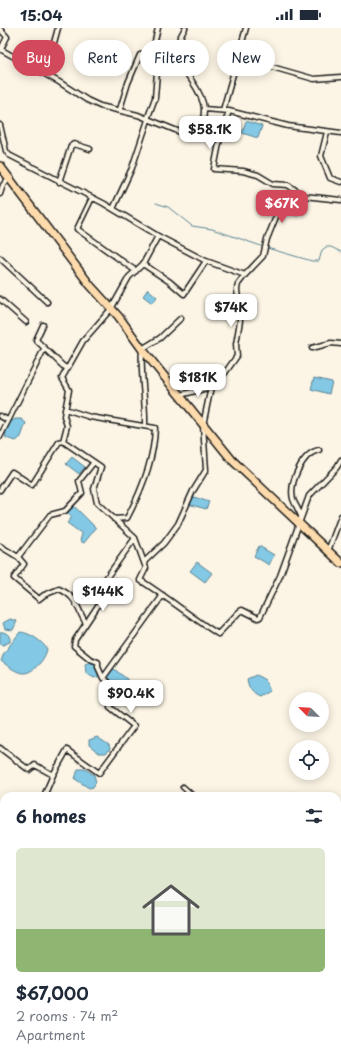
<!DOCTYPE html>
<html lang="en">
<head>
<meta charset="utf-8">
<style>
  body { margin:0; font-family:"Playpen Sans",sans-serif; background:#f2f2f3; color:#1f2937; height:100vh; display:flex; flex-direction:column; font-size:15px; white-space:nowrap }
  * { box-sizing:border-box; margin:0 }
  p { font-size:13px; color:#747a83 }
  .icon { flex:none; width:22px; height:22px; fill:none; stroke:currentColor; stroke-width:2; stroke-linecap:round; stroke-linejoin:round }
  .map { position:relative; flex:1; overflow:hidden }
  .sheet { position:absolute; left:0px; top:764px; width:341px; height:268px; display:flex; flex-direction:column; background:#fff; border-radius:12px 12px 0 0; box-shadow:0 2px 10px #0003 }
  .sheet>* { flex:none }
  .guide { position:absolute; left:12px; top:12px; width:317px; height:36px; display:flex; gap:8px }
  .needle { width:26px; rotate:294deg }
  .fabs { position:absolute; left:289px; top:664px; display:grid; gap:8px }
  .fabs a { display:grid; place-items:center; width:40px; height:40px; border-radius:50%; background:#fff; box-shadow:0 2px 10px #0003; font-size:20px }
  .price { position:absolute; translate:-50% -34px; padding:0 9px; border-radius:8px; background:#fff; color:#222; font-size:13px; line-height:26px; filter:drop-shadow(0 1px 2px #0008) }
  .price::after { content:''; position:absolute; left:50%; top:24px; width:12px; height:9px; margin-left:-6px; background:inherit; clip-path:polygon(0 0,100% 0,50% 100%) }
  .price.on { background:#d1495b; color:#fff }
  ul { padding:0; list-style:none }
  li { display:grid; align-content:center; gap:8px; height:212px; padding:0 16px }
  li span { display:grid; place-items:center; height:124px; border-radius:6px; color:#555 }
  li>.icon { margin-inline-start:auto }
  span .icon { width:72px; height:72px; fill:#fffc; stroke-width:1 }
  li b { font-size:17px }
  h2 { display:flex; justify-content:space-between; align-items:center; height:48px; padding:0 16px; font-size:17px }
  .pill { padding:0 14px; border-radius:18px; background:#fff; box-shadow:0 2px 10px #0003; font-size:14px; line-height:36px }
  .pill.on { background:#d1495b; color:#fff }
  .status { display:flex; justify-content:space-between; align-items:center; height:28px; padding:0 20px; background:#fff; direction:ltr }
  .status svg { height:11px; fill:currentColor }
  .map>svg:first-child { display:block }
</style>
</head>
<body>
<div class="status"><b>15:04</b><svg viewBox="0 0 49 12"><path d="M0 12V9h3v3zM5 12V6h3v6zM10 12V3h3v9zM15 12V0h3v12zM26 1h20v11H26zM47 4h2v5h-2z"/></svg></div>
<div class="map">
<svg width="341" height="1032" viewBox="0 0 341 1032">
  <rect width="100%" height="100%" fill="#fcf5e5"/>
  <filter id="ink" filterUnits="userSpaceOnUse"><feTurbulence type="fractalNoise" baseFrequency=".025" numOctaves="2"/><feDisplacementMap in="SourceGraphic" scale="8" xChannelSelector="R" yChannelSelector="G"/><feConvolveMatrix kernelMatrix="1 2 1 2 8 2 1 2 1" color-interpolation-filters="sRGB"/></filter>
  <g filter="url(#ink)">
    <path fill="#83c8e4" stroke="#5a8394" d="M246,93L262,98L258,110L242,105Z
      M286,176L300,178L298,188L284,185Z
      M148,261L157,269L152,275L143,268Z
      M201,336L214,351L206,358L192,343Z
      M314,350L332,354L329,366L311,361Z
      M15,391H21L26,395L21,409L16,413L6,410C4,402 8,395 15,391Z
      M72,429L85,439L79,446L66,436Z
      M191,468L209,474L206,481L188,476Z
      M73,477L96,500L84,515L80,513L82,506L67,495L72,489L67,485Z
      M259,518L274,527L269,537L254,528Z
      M197,534L212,545L205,554L190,543Z
      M116,549L132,560L125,570L121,567L119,568L109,558Z
      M10,591L17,593L13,602L5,601L3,595Z
      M0,604C6,603 11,608 10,614L3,617L0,616Z
      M20,604C29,604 43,614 47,621C46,630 33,646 23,645C17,645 6,637 1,633L4,625Z
      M90,634L95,636L100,643L98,649L94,650L86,645L85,636Z
      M114,641L127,651L126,662C118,661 111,655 107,648Z
      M256,647L265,652L270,663L260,669C252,666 248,659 247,651Z
      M97,709L109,717L110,721L106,725H99L89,717V712Z
      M78,741H85L94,747L96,754L93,759L89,760L75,751Z"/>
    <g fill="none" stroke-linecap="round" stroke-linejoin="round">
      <path stroke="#5a8394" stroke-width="1" d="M156,175L168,179L192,198L212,201L264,219
        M267,220L312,233H319L322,222L326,219H331L341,224"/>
      <g stroke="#1c1c1c" stroke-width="7">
        <path id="street" d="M0,1L7,9L1,21
          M153,20C159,23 166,25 170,29C183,38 203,65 204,81
          M0,21L59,54L87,72L100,78L138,87L190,108H200L203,102L204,81L229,83L288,98L341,105
          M170,29L185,0
          M237,34L265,37L314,51L341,49
          M42,44L52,22L58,0
          M120,81L128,55L140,27L151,25L153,21
          M223,82L246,0
          M0,97L6,123L9,127L103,175L158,208
          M327,104L321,128L330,150L341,154
          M200,108L212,111L220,110L214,141L243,143L258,147L273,156L288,157L304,168L341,172
          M220,110L229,83
          M59,154L71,118L74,116L90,121
          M0,166L3,157L9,150
          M92,170L77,201L136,243
          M113,181L132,140L148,92V89L155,70L157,44C149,33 155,13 158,0
          M0,230L47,274
          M143,236L158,208L206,233L184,266L170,254L143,236L129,249L111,281L83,313L62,350L69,362L64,388L67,398L63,413L101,439L94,461L97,475L135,510L146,540L140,552C167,569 191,589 218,606L239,584L242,582L258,590L260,589L280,548L309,468L337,439L341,432
          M245,247L263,228L267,211L284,169
          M0,271L26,294
          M43,297L36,312L63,338L67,340
          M312,320L331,315L341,316
          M180,367L211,359
          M65,381L90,389L155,400C154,432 142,462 127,490L114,491
          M0,388L8,392
          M145,398C146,372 140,347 142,321L160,310L181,290
          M0,409L44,321
          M0,462L12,444L32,457L59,414L63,413
          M301,488C299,482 295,477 293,471C289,455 302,425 319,422
          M0,518L18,529
          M328,523L341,488
          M144,534L164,515L178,496L193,463L206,442L203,397L211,359L225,345L237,328L236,316L240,293L237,261L238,256L245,247L206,233
          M86,595C76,580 78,569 59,561L44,567L39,571L14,550L24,536L18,529L50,487L65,483L82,465L79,453L94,434
          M103,650L98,639V634L90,631L74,618L75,612L105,567L99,560L135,510
          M0,720L29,742L35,737L53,747L44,768
          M53,747L67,722L99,745L134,698L110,679L119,665L103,650L163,567
          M183,759L193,768
          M337,898L341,902
          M337,919L341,915
          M0,933L4,927
          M337,951L341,944
          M337,959L341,962
          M0,965L4,968
          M107,1028L113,1032
          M201,1028L205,1032
          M77,1032L80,1028
          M217,1032L222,1028"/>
      </g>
      <g stroke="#1c1c1c" stroke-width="10">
        <path id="highway" d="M0,138L90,257L119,289L142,321L232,432L341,535"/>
      </g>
      <use href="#street" stroke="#fcf5e5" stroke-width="4"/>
      <use href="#highway" stroke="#fedbac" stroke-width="7"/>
    </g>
  </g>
</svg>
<div class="fabs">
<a><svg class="needle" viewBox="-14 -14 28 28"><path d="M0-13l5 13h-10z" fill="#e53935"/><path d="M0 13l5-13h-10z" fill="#747a83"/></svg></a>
<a><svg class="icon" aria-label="locate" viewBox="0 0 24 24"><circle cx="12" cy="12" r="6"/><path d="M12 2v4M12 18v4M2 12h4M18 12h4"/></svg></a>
</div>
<b class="price" style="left:210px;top:122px">$58.1K</b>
<b class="price on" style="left:282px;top:196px">$67K</b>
<b class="price" style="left:231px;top:300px">$74K</b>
<b class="price" style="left:198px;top:370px">$181K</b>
<b class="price" style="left:103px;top:584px">$144K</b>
<b class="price" style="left:131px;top:686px">$90.4K</b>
<div class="guide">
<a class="pill on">Buy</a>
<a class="pill">Rent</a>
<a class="pill">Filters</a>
<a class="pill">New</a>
</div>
<section class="sheet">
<h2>6 homes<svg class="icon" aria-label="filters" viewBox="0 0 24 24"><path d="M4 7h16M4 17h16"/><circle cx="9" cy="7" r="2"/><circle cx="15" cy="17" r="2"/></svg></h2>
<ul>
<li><span style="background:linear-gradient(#dfe7d0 65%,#8fb573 0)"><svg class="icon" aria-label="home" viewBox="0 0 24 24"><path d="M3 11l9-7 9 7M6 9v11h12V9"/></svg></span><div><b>$67,000</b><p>2 rooms · 74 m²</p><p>Apartment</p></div></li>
</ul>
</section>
</div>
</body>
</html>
